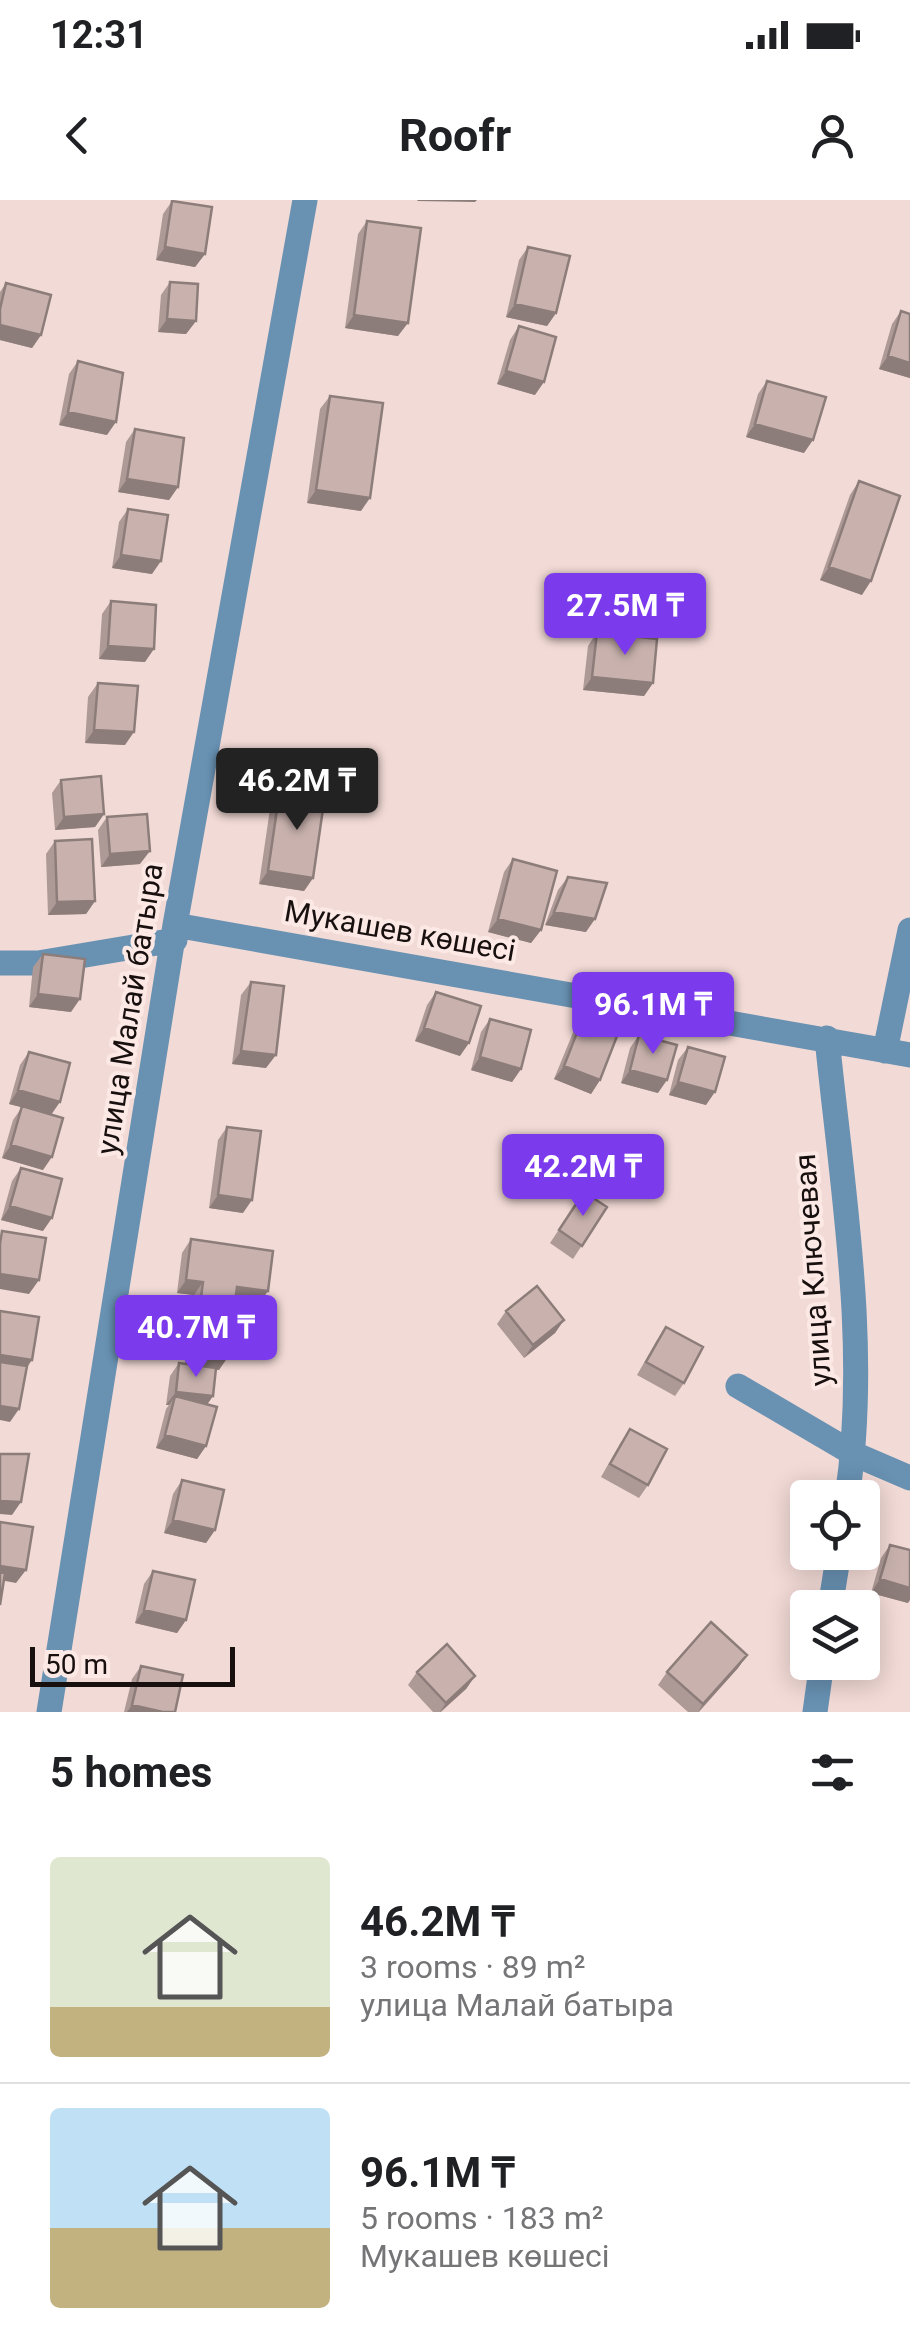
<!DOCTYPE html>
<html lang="en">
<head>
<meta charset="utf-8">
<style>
  body { margin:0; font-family:Roboto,sans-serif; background:#f2f2f2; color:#202124; height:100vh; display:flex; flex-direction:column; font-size:38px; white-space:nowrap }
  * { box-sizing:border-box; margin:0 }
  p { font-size:32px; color:#757577 }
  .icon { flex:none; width:55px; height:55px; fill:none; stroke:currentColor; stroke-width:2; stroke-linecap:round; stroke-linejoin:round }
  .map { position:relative; height:1512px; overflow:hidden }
  .side { display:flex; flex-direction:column; background:#fff; flex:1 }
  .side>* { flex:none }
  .controls { position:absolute; left:790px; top:1280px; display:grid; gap:20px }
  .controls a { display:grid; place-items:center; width:90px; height:90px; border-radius:10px; background:#fff; box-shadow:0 5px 25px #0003; font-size:50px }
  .scale { position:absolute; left:30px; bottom:25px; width:205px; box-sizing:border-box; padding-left:10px; border:5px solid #18100f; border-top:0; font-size:28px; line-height:35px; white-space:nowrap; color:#18100f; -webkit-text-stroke:8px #fce9e5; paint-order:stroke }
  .price { position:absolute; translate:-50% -85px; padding:0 22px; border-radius:10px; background:#7c3aed; color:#fff; font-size:32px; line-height:65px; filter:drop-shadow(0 2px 5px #0008) }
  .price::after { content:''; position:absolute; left:50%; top:60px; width:30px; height:22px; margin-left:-15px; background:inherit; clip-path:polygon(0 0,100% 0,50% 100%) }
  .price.selected { background:#222; color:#fff }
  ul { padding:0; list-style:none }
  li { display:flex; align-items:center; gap:30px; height:250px; padding:0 50px }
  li+li { border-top:2px solid #e0e0e0 }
  li span { display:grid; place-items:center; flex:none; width:280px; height:200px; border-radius:10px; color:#555 }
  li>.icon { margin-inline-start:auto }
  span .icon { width:120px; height:120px; fill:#fffc; stroke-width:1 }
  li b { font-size:42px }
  h2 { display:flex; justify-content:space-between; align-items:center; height:120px; padding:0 50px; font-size:42px }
  .status { display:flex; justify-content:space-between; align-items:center; height:70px; padding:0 50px; background:#fff; direction:ltr }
  .status svg { height:28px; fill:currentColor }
  header { display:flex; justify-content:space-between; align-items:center; height:130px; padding:0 50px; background:#fff; font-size:45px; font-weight:700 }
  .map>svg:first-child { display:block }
</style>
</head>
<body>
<div class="status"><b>12:31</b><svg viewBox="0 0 49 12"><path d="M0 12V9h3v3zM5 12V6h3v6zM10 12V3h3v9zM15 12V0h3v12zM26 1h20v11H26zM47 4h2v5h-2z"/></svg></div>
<header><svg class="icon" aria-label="back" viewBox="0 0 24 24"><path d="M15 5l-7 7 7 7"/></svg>Roofr<svg class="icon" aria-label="person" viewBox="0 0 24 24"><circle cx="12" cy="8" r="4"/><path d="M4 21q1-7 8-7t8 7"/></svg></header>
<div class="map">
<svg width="910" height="1512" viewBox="0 0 910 1512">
  <rect width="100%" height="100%" fill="#f2dad6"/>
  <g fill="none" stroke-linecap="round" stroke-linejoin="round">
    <path stroke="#6891b2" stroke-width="25" d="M175,725L910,855
      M0,763H38L175,740
      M827,838C842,989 870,1147 847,1298
      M885,851L910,730
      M738,1186L854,1254L910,1278
      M830,1408L839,1352
      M49,1512L175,725L305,0
      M815,1512L822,1462"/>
  </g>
  <path fill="#ad9996" d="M172,1L205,54L195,67L156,60L163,14Z
    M367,21L398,136L345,128L358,34Z
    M528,47L556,113L547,126L506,117L519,60Z
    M170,82L196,121L186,134L158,132L161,95Z
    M6,83L41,135L32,148L0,140V92Z
    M901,111L910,178L879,169L892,124Z
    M519,126L535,195L497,184L510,140Z
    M78,161L107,235L59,225L69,174Z
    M767,181L804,253L746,237L758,194Z
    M330,196L361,311L307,303L320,209Z
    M135,229L178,287L169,300L118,292L126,242Z
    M859,281L862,395L820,380L850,295Z
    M128,309L152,374L112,368L119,322Z
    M111,401L145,462L99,459L102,414Z
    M597,432L653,483L644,496L583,490L588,446Z
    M98,483L125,545L85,543L88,497Z
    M61,580L104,614L95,627L55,630L52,593Z
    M280,589L313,678L304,691L259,684L271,602Z
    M107,617L140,664L101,667L98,630Z
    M55,641L95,701L86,714L48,715L46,654Z
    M513,659L541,730L531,743L488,732L504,672Z
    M568,677L586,732L545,725L558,690Z
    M43,754L71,812L29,807L33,767Z
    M251,782L266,868L232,864L241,795Z
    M436,792L460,856L415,841L427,805Z
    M583,817L600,880L591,894L554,879L574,830Z
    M490,819L521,869L512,882L471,870L481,832Z
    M639,835L658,893L621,883L630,848Z
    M688,847L706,905L669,895L678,860Z
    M29,852L51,914L43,970L2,958L13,920L22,907L9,904L20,865Z
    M227,927L243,1013L209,1008L218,940Z
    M21,968L43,1031L1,1020L12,981Z
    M584,992L607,1007L573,1059L550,1043Z
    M191,1039L259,1104L235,1101L219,1170L216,1169L213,1196L207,1204L206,1246L197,1259L156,1248L166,1209L169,1205H166L170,1176L179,1163L185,1164L194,1095L177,1093L182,1053Z
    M506,1111L564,1120L555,1133L524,1158L497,1124Z
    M666,1127L684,1183L675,1196L637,1175L657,1140Z
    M630,1229L648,1285L639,1298L601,1277L621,1242Z
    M182,1280L215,1330L206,1343L164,1333L173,1294Z
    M890,1345L908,1403L871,1393L881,1358Z
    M153,1371L186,1420L177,1433L135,1423L144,1384Z
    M747,1455L738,1468L699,1512H688L658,1485L667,1472Z
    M141,1466L175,1512H124L132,1479Z
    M417,1472L475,1476L466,1489L441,1512H433L408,1485Z"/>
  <path fill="#8d7d7a" d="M477,0L475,2L417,1L418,0Z
    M165,47L205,54L195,67L156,60Z
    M515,104L556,113L547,126L506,117Z
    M354,115L408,123L398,136L345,128Z
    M167,119L196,121L186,134L158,132Z
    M0,125L41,135L32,148L0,140Z
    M888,156L910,163V178L879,169Z
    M506,171L544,182L535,195L497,184Z
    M68,212L116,222L107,235L59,225Z
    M755,224L813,240L804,253L746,237Z
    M127,279L178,287L169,300L118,292Z
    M316,290L370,298L361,311L307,303Z
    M121,355L161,361L152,374L112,368Z
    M829,367L871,381L862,395L820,380Z
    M108,446L154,449L145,462L99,459Z
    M592,477L653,483L644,496L583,490Z
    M94,530L134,532L125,545L85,543Z
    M104,614L95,627L55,630L64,617Z
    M150,651L140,664L101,667L110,654Z
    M268,671L313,678L304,691L259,684Z
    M95,701L86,714L48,715L57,702Z
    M554,712L595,719L586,732L545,725Z
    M498,719L541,730L531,743L488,732Z
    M38,794L80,799L71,812L29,807Z
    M424,828L469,843L460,856L415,841Z
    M241,851L276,855L266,868L232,864Z
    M480,857L521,869L512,882L471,870Z
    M564,866L600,880L591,894L554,879Z
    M630,870L667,880L658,893L621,883Z
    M678,882L715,892L706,905L669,895Z
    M18,890L60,902L51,915L9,904Z
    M11,945L52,957L43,970L2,958Z
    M218,995L252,1000L243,1013L209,1008Z
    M10,1006L52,1018L43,1031L1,1020Z
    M0,1074L39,1080L29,1094L0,1089Z
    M186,1080L203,1082L194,1095L177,1093Z
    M237,1087L268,1091L259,1104L228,1100Z
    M564,1120L555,1133L524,1158L533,1145Z
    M194,1152L228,1157L219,1170L184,1165Z
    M0,1155L32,1160L23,1173L0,1169Z
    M176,1192L213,1196L204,1209L175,1196L169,1205H166Z
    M0,1206L19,1209L10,1222L0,1220Z
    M165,1235L206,1246L197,1259L156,1248Z
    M0,1301L21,1302L12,1315L0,1314Z
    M173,1320L215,1330L206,1343L164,1333Z
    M0,1366L26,1370L16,1383L0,1380Z
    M880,1379L910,1388V1400L908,1403L871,1393Z
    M144,1410L186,1420L177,1433L135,1423Z
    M747,1455L738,1468L698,1512L703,1504Z
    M475,1476L466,1489L440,1512L446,1503Z
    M132,1505L163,1512H127Z"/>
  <path fill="#c9b2ae" stroke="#8d7d7a" stroke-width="2.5" d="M172,1L212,7L205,54L165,47Z
    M367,21L421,28L408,123L354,115Z
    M528,47L570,56L556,113L515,104Z
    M170,82L198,84L196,121L167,119Z
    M6,83L51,95L41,135L0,125V109Z
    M901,111L910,114V163L888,156Z
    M519,126L556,137L544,182L506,171Z
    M78,161L123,173L116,222L68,212Z
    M767,181L826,197L813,240L755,224Z
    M330,196L383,203L370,298L316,290Z
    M135,229L184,238L178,287L127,279Z
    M859,281L900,296L871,381L829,367Z
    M128,309L168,315L161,361L121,355Z
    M111,401L156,405L154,449L108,446Z
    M597,432L657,439L653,483L592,477Z
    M98,483L138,486L134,532L94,530Z
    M101,576L104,614L64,617L61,580Z
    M280,589L325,595L313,678L268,671Z
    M147,614L150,651L110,654L107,617Z
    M92,639L95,701L57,702L55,641Z
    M513,659L557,671L541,730L498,719Z
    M568,677L607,683L595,719L554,712Z
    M43,754L85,759L80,799L38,794Z
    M251,782L284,786L276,855L241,851Z
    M436,792L481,806L469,843L424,828Z
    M583,817L619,831L600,880L564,866Z
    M490,819L531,830L521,869L480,857Z
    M639,835L677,845L667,880L630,870Z
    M688,847L725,857L715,892L678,882Z
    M29,852L70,863L60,902L18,890Z
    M22,906L63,918L52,957L11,945Z
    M227,927L261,931L252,1000L218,995Z
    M21,968L62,979L52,1018L10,1006Z
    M584,992L607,1007L582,1046L559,1030Z
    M2,1031L46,1038L39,1080L0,1074V1044Z
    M191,1039L273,1051L268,1091L237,1087L228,1157L194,1152L203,1082L186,1080Z
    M537,1086L564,1120L533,1145L506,1111Z
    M0,1111L39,1117L32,1160L0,1155Z
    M666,1127L703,1147L684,1183L646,1162Z
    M0,1162L27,1166L19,1209L0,1206Z
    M179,1163L216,1168L213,1196L176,1192Z
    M175,1196L217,1207L206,1246L165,1235Z
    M630,1229L667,1249L648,1285L610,1264Z
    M0,1254H29L21,1302L0,1301Z
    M182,1280L224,1290L215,1330L173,1320Z
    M0,1322L33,1327L26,1370L0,1366Z
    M890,1345L910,1350V1388L880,1379Z
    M153,1371L195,1380L186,1420L144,1410Z
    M0,1372L5,1373L0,1405Z
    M711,1422L747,1455L703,1504L667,1472Z
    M447,1444L475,1476L446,1503L417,1472Z
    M141,1466L183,1475L175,1512H163L132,1505Z"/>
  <g text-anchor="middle" stroke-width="8" stroke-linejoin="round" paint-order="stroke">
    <g font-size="30" fill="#18100f" stroke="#fce9e5">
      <text transform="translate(400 731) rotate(10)" y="10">Мукашев көшесі</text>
      <text transform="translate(130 809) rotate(-81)" y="10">улица Малай батыра</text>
      <text transform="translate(813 1070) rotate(-94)" y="10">улица Ключевая</text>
    </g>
  </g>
</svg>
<div class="controls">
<a><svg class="icon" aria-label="locate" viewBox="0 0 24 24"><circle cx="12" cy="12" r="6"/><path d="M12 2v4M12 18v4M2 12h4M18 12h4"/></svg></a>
<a><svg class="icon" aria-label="layers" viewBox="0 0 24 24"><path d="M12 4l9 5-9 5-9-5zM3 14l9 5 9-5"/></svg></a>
</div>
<div class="scale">50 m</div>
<b class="price" style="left:625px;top:458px">27.5M ₸</b>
<b class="price selected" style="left:297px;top:633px">46.2M ₸</b>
<b class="price" style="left:653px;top:857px">96.1M ₸</b>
<b class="price" style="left:583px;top:1019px">42.2M ₸</b>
<b class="price" style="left:196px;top:1180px">40.7M ₸</b>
</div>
<section class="side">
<h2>5 homes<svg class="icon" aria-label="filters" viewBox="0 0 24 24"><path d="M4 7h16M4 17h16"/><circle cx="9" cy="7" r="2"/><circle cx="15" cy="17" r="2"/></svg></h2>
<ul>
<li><span style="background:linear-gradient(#dfe7d0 75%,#c2b280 0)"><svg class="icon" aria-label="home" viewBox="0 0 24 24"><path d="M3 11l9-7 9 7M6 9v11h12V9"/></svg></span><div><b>46.2M ₸</b><p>3 rooms · 89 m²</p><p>улица Малай батыра</p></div></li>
<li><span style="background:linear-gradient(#bfe0f5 60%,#c2b280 0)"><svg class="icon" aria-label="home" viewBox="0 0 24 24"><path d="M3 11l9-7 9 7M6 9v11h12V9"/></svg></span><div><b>96.1M ₸</b><p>5 rooms · 183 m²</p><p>Мукашев көшесі</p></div></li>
</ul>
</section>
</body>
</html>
